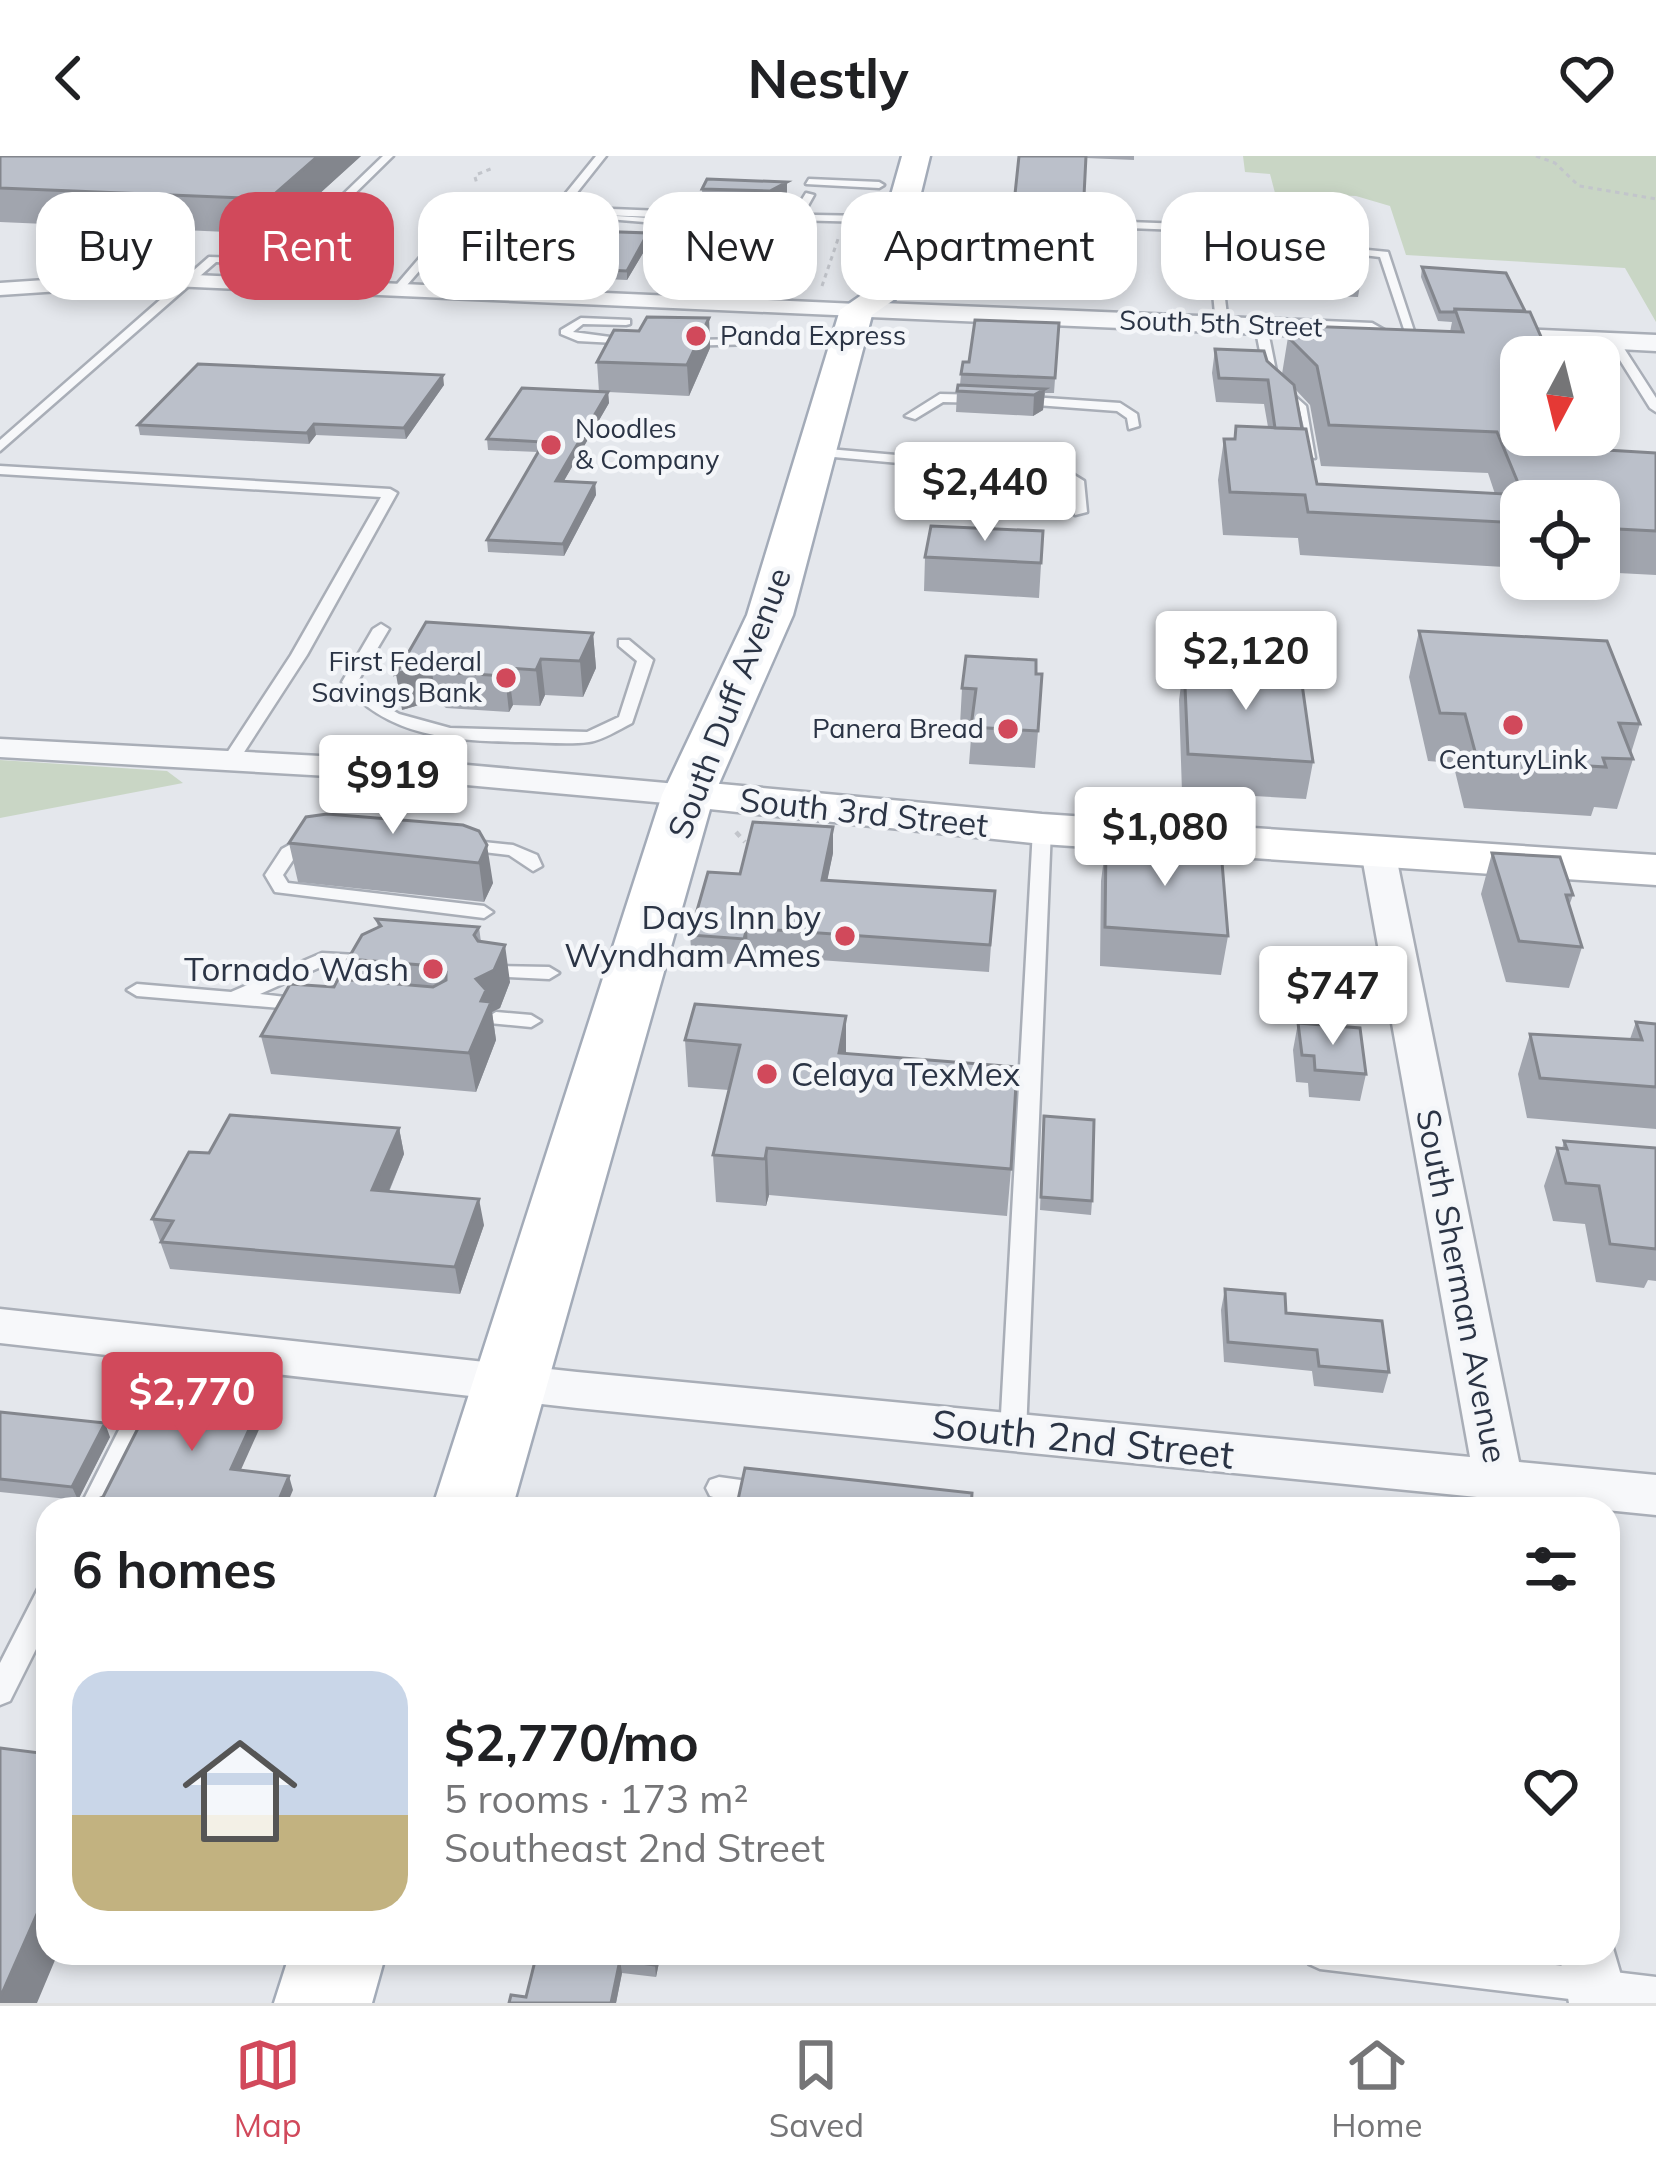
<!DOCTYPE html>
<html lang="en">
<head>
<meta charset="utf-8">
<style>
  body { margin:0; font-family:Mulish,sans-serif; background:#f2f2f2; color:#202124; height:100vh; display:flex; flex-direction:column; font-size:45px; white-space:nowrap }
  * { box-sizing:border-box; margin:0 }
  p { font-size:39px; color:#757577 }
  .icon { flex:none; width:66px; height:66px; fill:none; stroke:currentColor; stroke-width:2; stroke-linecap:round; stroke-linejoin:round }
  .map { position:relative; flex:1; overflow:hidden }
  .panel { position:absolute; left:36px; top:1341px; width:1584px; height:468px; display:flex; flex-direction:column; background:#fff; border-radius:36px; box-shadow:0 6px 18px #0003 }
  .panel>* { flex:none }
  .banner { position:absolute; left:36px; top:36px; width:1584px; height:108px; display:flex; gap:24px }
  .needle { width:78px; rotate:187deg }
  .controls { position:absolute; left:1500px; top:180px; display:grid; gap:24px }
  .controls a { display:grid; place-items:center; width:120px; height:120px; border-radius:24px; background:#fff; box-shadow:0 6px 18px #0003; font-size:60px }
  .price { position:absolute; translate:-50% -102px; padding:0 27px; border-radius:12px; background:#fff; color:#222; font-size:39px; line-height:78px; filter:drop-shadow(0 3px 6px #0008) }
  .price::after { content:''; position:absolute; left:50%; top:72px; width:36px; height:27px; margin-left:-18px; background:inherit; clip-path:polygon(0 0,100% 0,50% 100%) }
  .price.current { background:#d1495b; color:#fff }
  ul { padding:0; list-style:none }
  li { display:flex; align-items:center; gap:36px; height:300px; padding:0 36px }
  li+li { border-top:3px solid #e0e0e0 }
  li span { display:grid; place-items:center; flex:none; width:336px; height:240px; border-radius:36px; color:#555 }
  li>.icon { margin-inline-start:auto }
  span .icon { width:144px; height:144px; fill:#fffc; stroke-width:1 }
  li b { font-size:51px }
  h2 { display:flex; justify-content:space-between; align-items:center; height:144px; padding:0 36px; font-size:51px }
  .tag { padding:0 42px; border-radius:36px; background:#fff; box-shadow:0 6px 18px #0003; font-size:42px; line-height:108px }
  .tag.current { background:#d1495b; color:#fff }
  header { display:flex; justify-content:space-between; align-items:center; height:156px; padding:0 36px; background:#fff; font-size:54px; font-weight:700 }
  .menu { display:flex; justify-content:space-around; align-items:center; height:168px; border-top:3px solid #e0e0e0; background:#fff; font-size:33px; color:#757577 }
  .menu a { display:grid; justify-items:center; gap:6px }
  .menu .current { color:#d1495b }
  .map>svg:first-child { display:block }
</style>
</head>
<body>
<header><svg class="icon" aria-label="back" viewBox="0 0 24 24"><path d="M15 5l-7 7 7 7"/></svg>Nestly<svg class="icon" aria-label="heart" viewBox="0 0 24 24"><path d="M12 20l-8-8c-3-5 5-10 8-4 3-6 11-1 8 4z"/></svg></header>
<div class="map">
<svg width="1656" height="1847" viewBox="0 0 1656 1847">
  <rect width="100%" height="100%" fill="#e4e7ec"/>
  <path fill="#c9d6c5" d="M1243,0H1656V166L1625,112L1406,99L1390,50L1356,40L1275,37L1270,18L1245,16Z
    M0,604L167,615L183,627L0,662Z"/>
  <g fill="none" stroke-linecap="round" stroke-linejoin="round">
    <g stroke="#a9aeb7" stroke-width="5">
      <path id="service" d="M383,0H393L283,108L216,106L0,295V284L209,101L276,103Z
        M596,0H606L560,58L465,62L401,136L392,134L458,57L553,53Z
        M809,23L879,26L884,29L879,32L806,28Z
        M806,37L814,39L805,55L778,58L773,55L798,50Z
        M587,52L712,57L717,60L712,63L601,59L710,66L706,71L571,60Z
        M755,58L868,60L873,63L868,66L751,63Z
        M900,58L1212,69L1217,72L1219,85L1275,87L1280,90L1275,93L1219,91L1228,168L1222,171L1216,168L1207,75L896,63Z
        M1326,90L1388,96L1415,178L1405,176L1380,101L1330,95Z
        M581,162L630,164V168L626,169L583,168L573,176L640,185L634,188L578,185L561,178V174Z
        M1261,167L1267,170L1278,225L1306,250L1315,302L1303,299L1294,251L1266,226L1255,170Z
        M1614,182L1618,183L1656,242V256L1650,252L1608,185Z
        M758,183L760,185L754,188L683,190L677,187L683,184Z
        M940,238L984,239L990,243L984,247L943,246L915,263L905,260Z
        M1015,240L1120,247L1137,258L1139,270L1129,273L1127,262L1117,255L1011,247L1009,244Z
        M817,292L1066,314L1084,325L1087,356L1075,359L1070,327L1063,322L812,299V293Z
        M0,310L390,333L397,337L307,499L237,607L231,608L223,603L291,499L381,341L0,318Z
        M381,468L389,473L358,525L375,544L399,558L450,572L587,576L619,561L637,505L619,490V484H629L653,504L632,567C618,574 603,584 589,586C567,589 544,586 523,586C455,585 387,582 342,526L373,473Z
        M1042,668L1051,673L1026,1277L1022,1284L1013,1287L1004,1284L1000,1277L1033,673Z
        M313,676L322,681L295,701L283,719L288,727L484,750L493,756L484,762L275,736L265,719L282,693Z
        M464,684L513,689L537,699L542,710L533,715L509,699L458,693L455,689Z
        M322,797L374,800L384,806L374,812L325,809L260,838L311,844L314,848L311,852L304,854L137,840L127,834L137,828L231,836Z
        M494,810L549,811L559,817L549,823L487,820L484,816L487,812Z
        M496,856L531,859L541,865L531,871L489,867L486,862Z
        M174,1181L183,1183L186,1190L105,1353H79L165,1183Z
        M719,1321L776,1329L780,1337L776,1345C758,1351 728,1346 710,1340L706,1332L710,1324Z
        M48,1429V1469L10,1545L0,1549V1507L38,1433Z
        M1304,1797H1456L1656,1821V1847H1603L1320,1813L1309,1808Z"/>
    </g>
    <g stroke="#a9aeb7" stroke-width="5">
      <path id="minor" d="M150,117L857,148L867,154L857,160L150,129L0,139V127Z
        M0,583L434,606L688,629L704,639L688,649L434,626L0,601Z
        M1378,685L1395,695L1519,1306L1656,1319V1359L1527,1346L1529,1353H1479L1477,1341L577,1252L0,1187V1153L577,1216L1470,1301L1361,695Z
        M1608,1775L1629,1847H1569L1559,1797H1608Z"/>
    </g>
    <g stroke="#a9aeb7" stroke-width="5">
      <path id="tertiary" d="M857,146L1372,167L1386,175L1372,183L847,160L843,154Z
        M1475,171L1656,179V195L1465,185V173Z"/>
    </g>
    <g stroke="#a9aeb7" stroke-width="5">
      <path id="secondary" d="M688,625L1042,658L1656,699V729L1042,688L671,649L664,639L671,629Z"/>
    </g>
    <g stroke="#a3abb8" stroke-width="5">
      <path id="primary" d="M902,0H930L895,143L872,159L793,459L714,639L512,1353H432L662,639L747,459L840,154L863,138Z
        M290,1797H386L372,1847H274Z"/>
    </g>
    <path stroke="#c2c5cb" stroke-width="3" stroke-dasharray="4.5 4.5" stroke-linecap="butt" d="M1536,0L1555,7L1579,30L1656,43
      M478,18L493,12
      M475,21L477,28
      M822,130L839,80"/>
    <path stroke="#c2c5cb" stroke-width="4.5" stroke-dasharray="6 6" stroke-linecap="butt" d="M736,676L745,686"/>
    <use href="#service" fill="#f7f8fa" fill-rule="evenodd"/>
    <use href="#minor" fill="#f7f8fa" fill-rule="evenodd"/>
    <use href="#tertiary" fill="#f7f8fa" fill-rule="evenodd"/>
    <use href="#secondary" fill="#fff" fill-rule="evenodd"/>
    <use href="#primary" fill="#fff" fill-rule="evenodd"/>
  </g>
  <path fill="#a1a5ae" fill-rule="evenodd" d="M0,0H361L275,78L0,66Z
    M1019,0H1134V4L1086,2L1080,96L1010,98Z
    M787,26V43L778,48L779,68L758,116L670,113L669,88L751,52L703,51L702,33Z
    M599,66V76L648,77L649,87L627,124L518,119L517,110Z
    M1250,70L1363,112L1358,141L1253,137L1246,97Z
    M1422,111L1590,293L1656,297V419L1599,416V345H1521V412L1300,399L1298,382L1223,379L1218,324L1224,283H1234L1236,270L1268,271L1264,248L1216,246L1212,217L1215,193L1267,205L1282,218L1288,181L1301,182L1303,170L1450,176L1452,166L1438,165L1421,121ZM1295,233L1310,249L1321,310L1488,317L1495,338L1317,328Z
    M709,162L710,192L689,240L608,236L609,247L563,326L595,327L596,339L564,400L488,396L487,384L538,296L488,294L487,283L599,236L597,206L639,175Z
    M1059,167L1054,237H1045L1043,254L1033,260L956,256L957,235L960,229L961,218L969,206Z
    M444,229L406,283L316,279L309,288L140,279L138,269Z
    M1043,375L1039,442L924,435L925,401Z
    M426,466L593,477L596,512L583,541L545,539L540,550L513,549L509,556L446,552L436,544L402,554Z
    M1419,475L1640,568L1631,597L1633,603L1617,653L1594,651L1591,660L1464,652L1453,607L1428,605L1409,521Z
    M1184,508L1313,606L1306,643L1182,636L1179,544Z
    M1036,518L1038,575L1035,612L969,608L972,569H960L962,532Z
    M463,669L493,727L484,746L298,726L289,687Z
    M1106,687L1228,780L1221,819L1100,810L1101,725Z
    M833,697L827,724L995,735L989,816L748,799L745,809L692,805L690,779L740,718Z
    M1492,697L1573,739L1569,750L1582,791L1569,832L1506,826L1481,738Z
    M376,763L479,771L481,786L510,826L500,852L492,856L496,884L476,936L271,918L261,880L353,824L348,803L378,771Z
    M1636,866L1656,868V973L1527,962L1518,918L1530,878L1630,883Z
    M1298,867L1366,918L1360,945L1309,941L1308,927L1296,926L1293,894Z
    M685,884L846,897L1011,1013L1007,1060L769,1039L766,1050L716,1046L713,999L729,934L688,931Z
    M399,972L404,998L389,1036L484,1069L460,1138L170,1113L152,1063L209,997Z
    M1043,974L1092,1045L1091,1059L1040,1054Z
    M1564,985L1656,992V1125L1648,1124L1644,1132L1596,1126L1585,1068L1553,1065L1544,1030L1557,992L1562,993Z
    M1225,1133L1286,1157L1389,1216L1383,1237L1314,1230L1312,1215L1224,1206L1221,1154Z
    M0,1256L110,1281L78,1344L0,1336Z
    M537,1797H661L656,1821L622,1817L616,1847H509L526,1841Z"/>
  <path fill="#83868d" d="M318,0H361L275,78L269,43Z
    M787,26V43L778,48L779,68L758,116L757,91L770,52V35Z
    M648,77L649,87L627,124V115Z
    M709,162L710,192L689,240L687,209Z
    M443,219L444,229L406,283L404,272Z
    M1045,233L1043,254L1033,260L1034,239Z
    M608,236L609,247L557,337L556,325Z
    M314,268L316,279L309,288L307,277Z
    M595,327L596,339L564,400L563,388Z
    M593,477L596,512L583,541L580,505Z
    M541,503L545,539L540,550L536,514Z
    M431,508L436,544L402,554L396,518Z
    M508,512L513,549L509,556L505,520Z
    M833,671V697L822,750V724Z
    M487,689L493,727L484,746L479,707Z
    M747,772L748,799L745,809L744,783Z
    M505,789L510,826L500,852L492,856L496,884L476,936L469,897L476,823Z
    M846,860V906L839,897Z
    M399,972L404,998L378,1061L372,1034Z
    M767,992L769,1039L766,1050L765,1003Z
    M479,1043L484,1069L460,1138L455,1111Z
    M266,1236L270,1249L235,1327L231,1313Z
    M105,1267L110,1281L78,1344L72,1331Z
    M289,1320L293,1334L285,1353H275Z
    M48,1733V1797H58L37,1847H0V1842Z
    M657,1797H661L656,1821L655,1809Z
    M620,1804L622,1817L616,1847H611Z"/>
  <path fill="#bbc0ca" stroke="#83868d" stroke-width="3" d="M0,0H318L269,43L0,32Z
    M1019,0H1086L1084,40L1015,38Z
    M707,23L787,26L770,35L702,33Z
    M759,43L778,44L757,91L669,88L689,50L750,53Z
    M1014,45L1083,48L1082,69L1012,70Z
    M551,64L599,66L592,75L648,77L627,115L517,110Z
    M1250,70L1351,75L1363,112L1257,108Z
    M1422,111L1506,117L1525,155L1455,153L1454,156H1440Z
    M1455,153L1530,156L1550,201H1521V279H1584L1590,293L1656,297V375L1599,372V345H1521V367L1308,356L1305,339L1230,336L1224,283H1235L1236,270L1306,273L1317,328L1523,339L1497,276L1329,269L1317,210L1288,181L1305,182L1303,170L1463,176Z
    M647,161L709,162L687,209L597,206L614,174L639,175Z
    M975,164L1059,167L1055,222L961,218L963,206H969Z
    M1215,193L1264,195L1267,205L1294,229L1302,273L1275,272L1268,224L1219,222Z
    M198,208L443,219L404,272L314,268L307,277L138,269Z
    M958,229L1045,233L1034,239L957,235Z
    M522,232L608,236L556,325L595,327L563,388L487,384L544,286L487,283Z
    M931,370L1043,375L1041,407L925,401Z
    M426,466L593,477L580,505L541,503L536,514L508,512L505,520L440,516L431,508L396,518Z
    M1419,475L1607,485L1640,568L1619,567L1633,603L1603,602L1606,611L1477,603L1465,558L1440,557Z
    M966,500L1036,504V518H1042L1038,575L971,571L976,533L962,532Z
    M1184,508L1300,514L1313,606L1188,598Z
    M327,658L463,669L479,675L487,689L479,707L289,687L306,661Z
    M753,666L833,671L822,724L995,735L990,789L747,772L744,783L690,779L708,716L740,718Z
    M1106,687L1221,694L1228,780L1105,771Z
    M1492,697L1560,701L1573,739H1566L1582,791L1519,785Z
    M376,763L479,771L474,779L478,785L505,789L494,814L476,823L486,834L481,845L491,846L469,897L261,880L290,828L334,831L338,823L433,831L446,824V816L434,810L348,803L362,779L381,770Z
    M695,848L846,860L839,897L1017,911L1011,1013L767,992L765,1003L713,999L740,889L685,884Z
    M1636,866L1656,868V931L1540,922L1530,878L1642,884Z
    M1298,867L1360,872L1366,918L1315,914L1314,900L1302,899Z
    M230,959L399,972L372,1034L479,1043L455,1111L161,1086L173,1065L152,1063L189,996L209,997Z
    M1044,960L1094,964L1092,1045L1041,1041Z
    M1564,985L1656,992V1093L1610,1088L1599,1030L1566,1027L1557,992L1567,993Z
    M1225,1133L1285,1138L1286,1157L1382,1165L1389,1216L1319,1210L1317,1194L1228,1186Z
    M162,1225L266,1236L231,1313L289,1320L275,1353H91L96,1344L103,1341Z
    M0,1256L105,1267L72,1331L0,1323Z
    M745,1312L972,1337L971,1353H736Z
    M0,1592L48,1598V1733L0,1842Z
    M537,1797H657L655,1809L620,1804L611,1847H509L511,1839L526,1841Z"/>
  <g fill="#d1495b" stroke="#f4f6f9" stroke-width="4.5">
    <circle cx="696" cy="180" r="12"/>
    <circle cx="551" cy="289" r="12"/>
    <circle cx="506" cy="522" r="12"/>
    <circle cx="1513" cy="569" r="12"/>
    <circle cx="1008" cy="573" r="12"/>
    <circle cx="845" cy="780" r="12"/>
    <circle cx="433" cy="813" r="12"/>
    <circle cx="767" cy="918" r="12"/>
  </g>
  <g text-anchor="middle" stroke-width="9" stroke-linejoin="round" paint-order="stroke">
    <g font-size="27" fill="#2b3445" stroke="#f4f6f9">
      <text transform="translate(1221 168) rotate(2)" y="9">South 5th Street</text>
    </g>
    <g font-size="27" fill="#2b3445" stroke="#f4f6f9" text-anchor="start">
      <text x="720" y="189">Panda Express</text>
      <text x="575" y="282">Noodles<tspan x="575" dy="31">&amp; Company</tspan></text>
      <text x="482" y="515" text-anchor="end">First Federal<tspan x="482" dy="31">Savings Bank</tspan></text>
      <text x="984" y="582" text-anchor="end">Panera Bread</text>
      <text x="1513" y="613" text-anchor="middle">CenturyLink</text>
    </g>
    <g font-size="33" fill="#2b3445" stroke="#f4f6f9">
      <text transform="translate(729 547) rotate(-69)" y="12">South Duff Avenue</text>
      <text transform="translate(864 656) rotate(6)" y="12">South 3rd Street</text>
      <text transform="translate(1462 1130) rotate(79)" y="12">South Sherman Avenue</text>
    </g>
    <g font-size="33" fill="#2b3445" stroke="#f4f6f9" text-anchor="end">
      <text x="821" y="773">Days Inn by<tspan x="821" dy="38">Wyndham Ames</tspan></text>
      <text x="409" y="825">Tornado Wash</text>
      <text x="791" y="930" text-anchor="start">Celaya TexMex</text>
    </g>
    <g font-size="39" fill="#2b3445" stroke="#f4f6f9">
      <text transform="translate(1083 1283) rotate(6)" y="14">South 2nd Street</text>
    </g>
  </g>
</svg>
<div class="controls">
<a><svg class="needle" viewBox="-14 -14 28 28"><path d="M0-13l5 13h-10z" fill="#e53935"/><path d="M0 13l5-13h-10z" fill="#757577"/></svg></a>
<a><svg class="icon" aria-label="locate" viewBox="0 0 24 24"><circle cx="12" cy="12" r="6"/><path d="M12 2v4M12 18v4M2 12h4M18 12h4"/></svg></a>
</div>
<b class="price" style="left:985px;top:388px">$2,440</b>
<b class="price" style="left:1246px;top:557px">$2,120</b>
<b class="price" style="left:393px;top:681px">$919</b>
<b class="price" style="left:1165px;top:733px">$1,080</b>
<b class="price" style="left:1333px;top:892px">$747</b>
<b class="price current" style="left:192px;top:1298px">$2,770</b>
<div class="banner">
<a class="tag">Buy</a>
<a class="tag current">Rent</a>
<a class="tag">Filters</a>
<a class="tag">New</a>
<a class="tag">Apartment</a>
<a class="tag">House</a>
</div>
<section class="panel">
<h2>6 homes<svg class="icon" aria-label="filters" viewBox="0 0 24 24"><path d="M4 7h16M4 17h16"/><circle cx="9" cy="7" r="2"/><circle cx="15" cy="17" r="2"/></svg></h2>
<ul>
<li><span style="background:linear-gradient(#c9d6e8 60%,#c2b280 0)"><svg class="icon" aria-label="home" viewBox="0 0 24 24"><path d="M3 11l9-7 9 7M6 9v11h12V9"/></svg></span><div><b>$2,770/mo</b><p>5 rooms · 173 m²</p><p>Southeast 2nd Street</p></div><svg class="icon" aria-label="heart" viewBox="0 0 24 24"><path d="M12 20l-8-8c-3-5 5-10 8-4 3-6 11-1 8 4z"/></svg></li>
</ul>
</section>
</div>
<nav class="menu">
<a class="current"><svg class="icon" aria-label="map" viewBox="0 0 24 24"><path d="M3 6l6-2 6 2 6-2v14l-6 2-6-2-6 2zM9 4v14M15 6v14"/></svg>Map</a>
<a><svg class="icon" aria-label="saved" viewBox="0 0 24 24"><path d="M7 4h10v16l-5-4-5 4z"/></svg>Saved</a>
<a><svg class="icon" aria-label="home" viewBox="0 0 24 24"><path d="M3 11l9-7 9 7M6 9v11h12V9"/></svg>Home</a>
</nav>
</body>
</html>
